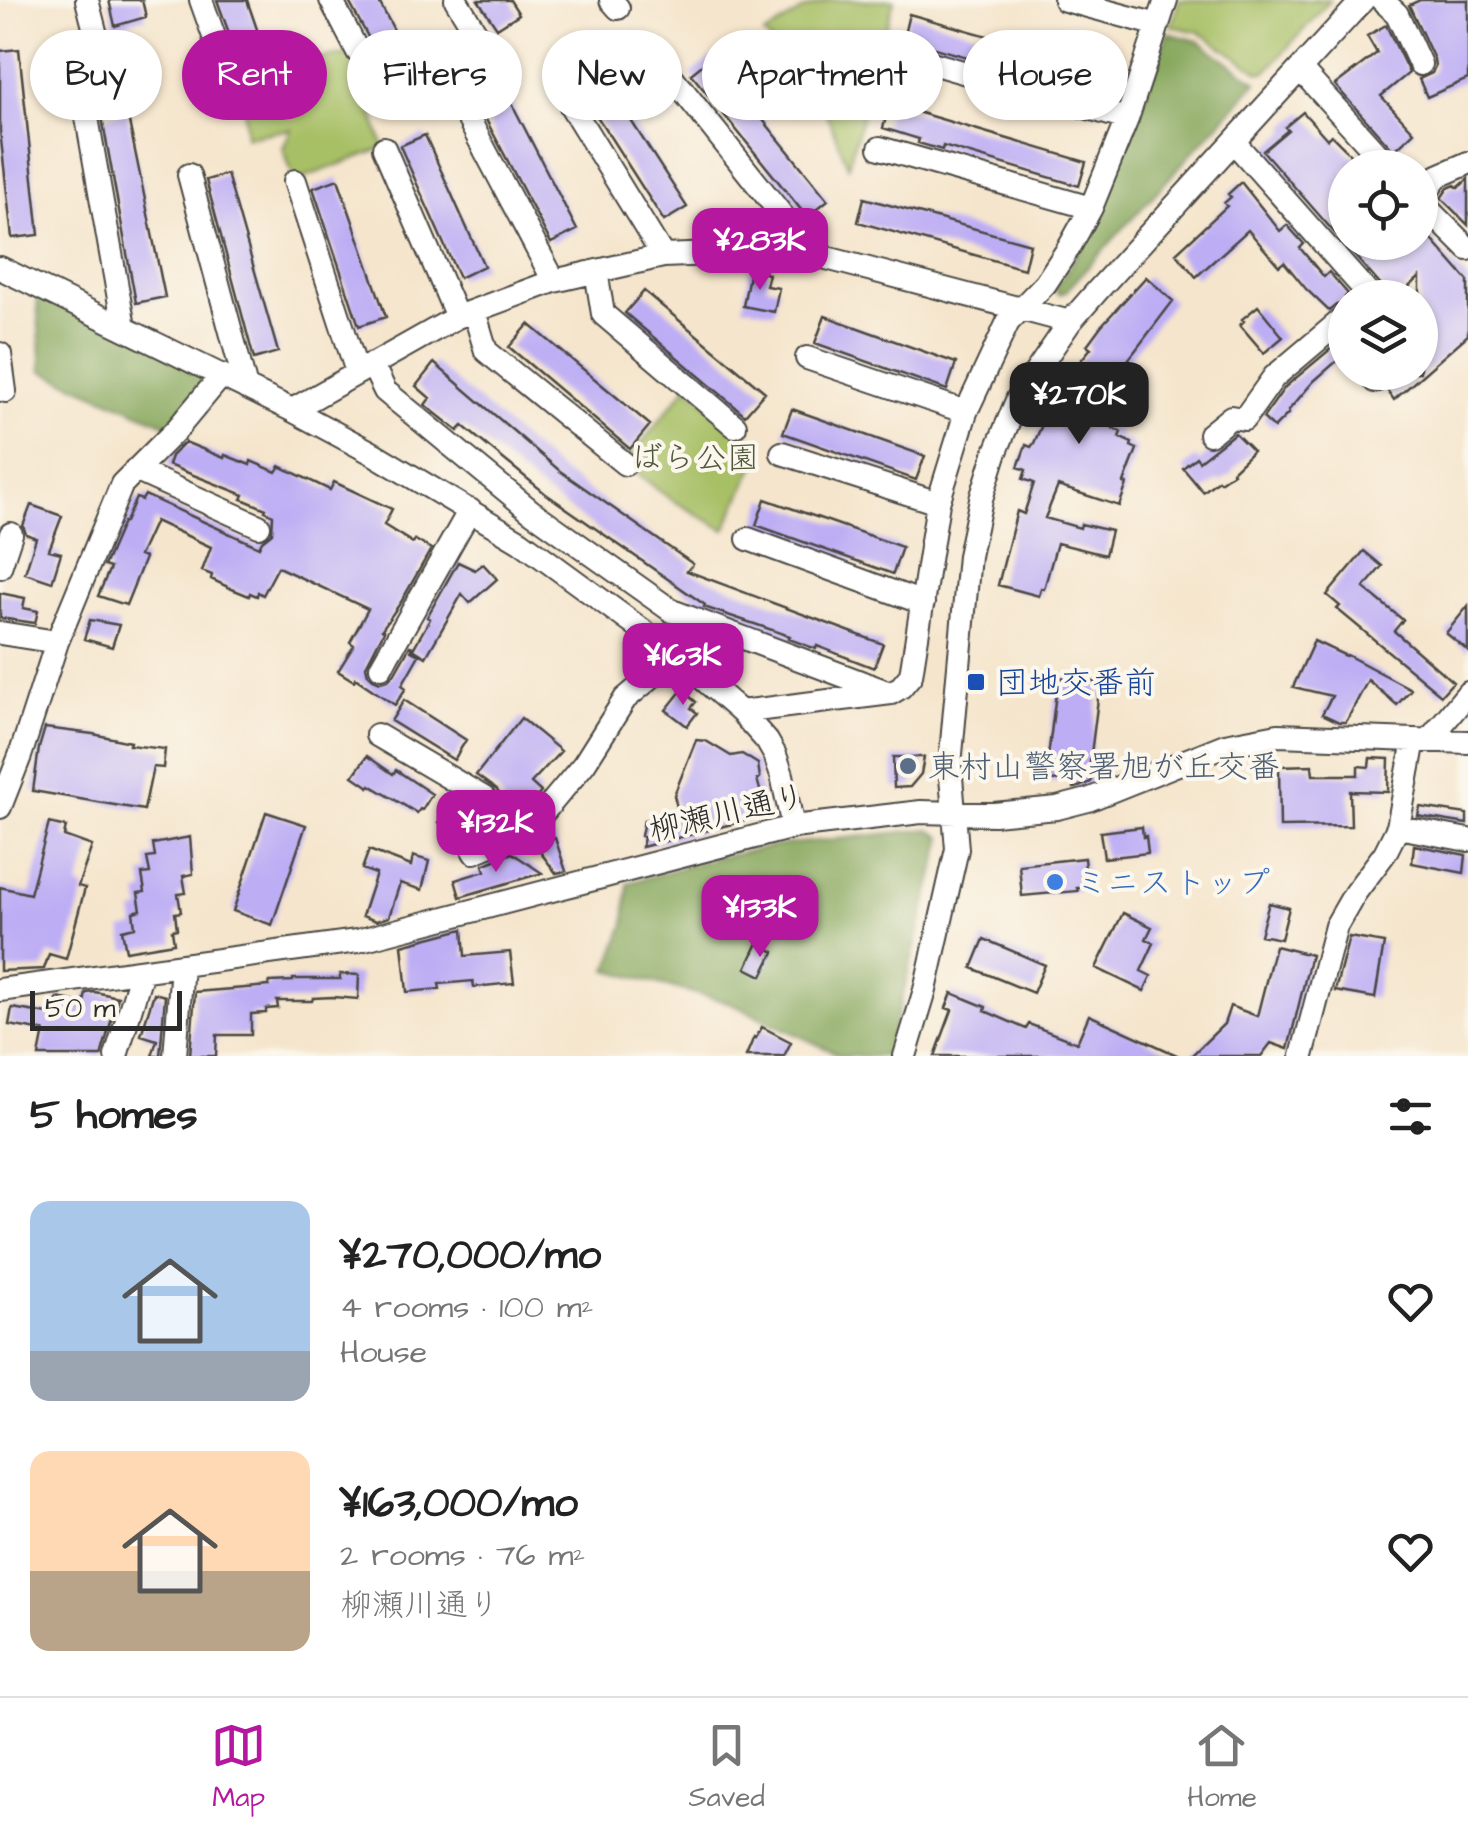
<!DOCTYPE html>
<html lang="en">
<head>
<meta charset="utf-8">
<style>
  body { margin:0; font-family:"Architects Daughter","Klee One",sans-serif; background:#f6f6f6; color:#222; height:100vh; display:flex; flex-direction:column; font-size:38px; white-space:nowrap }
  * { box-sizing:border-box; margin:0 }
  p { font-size:32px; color:#767676 }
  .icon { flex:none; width:55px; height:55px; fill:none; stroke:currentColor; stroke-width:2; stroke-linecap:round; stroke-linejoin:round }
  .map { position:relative; height:1056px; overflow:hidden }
  .panel { display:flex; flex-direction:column; background:#fff; flex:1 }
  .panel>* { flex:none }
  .guide { position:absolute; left:30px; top:30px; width:1410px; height:90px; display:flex; gap:20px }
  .buttons { position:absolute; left:1328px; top:150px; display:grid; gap:20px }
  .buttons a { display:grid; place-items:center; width:110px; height:110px; border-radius:50%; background:#fff; box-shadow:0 2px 8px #0004; font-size:50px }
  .scale { position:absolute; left:30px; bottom:25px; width:152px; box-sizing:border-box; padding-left:10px; border:5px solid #2b2b2b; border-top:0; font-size:28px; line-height:35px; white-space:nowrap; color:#2b2b2b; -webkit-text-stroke:8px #fbf7ec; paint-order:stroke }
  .price { position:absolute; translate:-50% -85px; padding:0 22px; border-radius:20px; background:#b5179e; color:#fff; font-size:32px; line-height:65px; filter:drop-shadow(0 2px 5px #0008) }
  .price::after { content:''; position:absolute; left:50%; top:60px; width:30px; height:22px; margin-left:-15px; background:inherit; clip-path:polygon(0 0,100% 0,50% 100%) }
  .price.selected { background:#222; color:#fff }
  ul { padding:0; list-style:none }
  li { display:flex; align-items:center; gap:30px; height:250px; padding:0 30px }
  li span { display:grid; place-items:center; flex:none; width:280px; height:200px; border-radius:20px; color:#555 }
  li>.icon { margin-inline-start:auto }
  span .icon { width:120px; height:120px; fill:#fffc; stroke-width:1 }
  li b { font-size:42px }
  h2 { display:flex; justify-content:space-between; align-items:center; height:120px; padding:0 30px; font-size:42px }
  .chip { padding:0 35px; border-radius:45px; background:#fff; box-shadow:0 2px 8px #0004; font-size:35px; line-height:90px }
  .chip.selected { background:#b5179e; color:#fff }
  .tab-bar { display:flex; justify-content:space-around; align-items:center; height:140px; border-top:2px solid #e0e0e0; background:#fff; font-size:28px; color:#767676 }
  .tab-bar a { display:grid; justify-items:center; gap:5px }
  .tab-bar .selected { color:#b5179e }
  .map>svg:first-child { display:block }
</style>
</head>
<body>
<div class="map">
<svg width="1468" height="1056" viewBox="0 0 1468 1056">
  <rect width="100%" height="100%" fill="#fbf7ec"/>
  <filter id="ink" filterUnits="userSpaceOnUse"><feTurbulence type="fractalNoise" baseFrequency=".01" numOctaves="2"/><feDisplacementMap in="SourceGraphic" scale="20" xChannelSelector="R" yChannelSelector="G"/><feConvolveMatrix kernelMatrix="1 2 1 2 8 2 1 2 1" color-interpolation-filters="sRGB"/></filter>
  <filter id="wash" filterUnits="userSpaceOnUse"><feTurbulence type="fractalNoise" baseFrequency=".0048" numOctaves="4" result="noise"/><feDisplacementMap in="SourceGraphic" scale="40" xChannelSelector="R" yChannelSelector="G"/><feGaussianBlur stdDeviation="2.25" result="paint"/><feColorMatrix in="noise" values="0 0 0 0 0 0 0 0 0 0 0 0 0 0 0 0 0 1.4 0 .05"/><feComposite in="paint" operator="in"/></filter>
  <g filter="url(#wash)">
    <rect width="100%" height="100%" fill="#f5e5cc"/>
    <path fill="#a7bf65" stroke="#697548" stroke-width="2.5" d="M830,0H894L848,166L820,98L797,67L764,35L803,10Z
      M1179,0H1330L1266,72H1259L1199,32L1171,26Z
      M358,52L369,102L384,148L295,181L283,148L291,129L246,137L244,99L268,69Z
      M687,386L735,426L763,447L725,530L669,498L625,464Z"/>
    <path fill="#85a65a" stroke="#586842" stroke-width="2.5" d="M1168,33L1198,41L1257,82L1065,292L1059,294L1055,289C1107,212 1134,120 1168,33Z
      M36,285L222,375L177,429L42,371Z
      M930,829L943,838L887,1056H842L730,1003L608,970L625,924L628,883L714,858L781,845Z"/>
    <g id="blocks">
      <path fill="#bdadf4" d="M109,0H142L146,17L115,26Z
        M217,0H247L260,38L234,47Z
        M348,0H378L395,32L372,44Z
        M478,0H510L519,14L497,28Z
        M1420,0H1468V79L1427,97L1419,79L1432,73L1435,66L1434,59L1409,5Z
        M909,14L1117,72L1110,97L903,39Z
        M1386,25L1409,73L1381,96L1414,132L1394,151L1335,85L1377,53L1367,36Z
        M19,49L39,235L12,238L0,131V51Z
        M712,57L828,200L807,217L691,74Z
        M606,82L687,207L664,221L584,96Z
        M509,98L577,230L551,243L482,112Z
        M890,104L1086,162L1079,186L943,146L942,150L918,143L919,139L883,128Z
        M127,112L165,297L136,303L102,117Z
        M1303,112L1327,139L1331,135L1364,168H1345V242H1420V226L1468,281V335L1394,400L1387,390L1395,382L1399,372H1420V277L1396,298H1387L1383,288L1263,151L1288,130L1285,127Z
        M425,135L484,266L459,278L400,146Z
        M227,174L278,352L254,359L206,180Z
        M338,179L386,317L359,326L313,188Z
        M1468,179V225L1441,198L1448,188L1455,185L1458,188Z
        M1241,182L1280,231L1287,225L1304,244L1300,248L1324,277L1329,272L1348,294L1345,297V302L1336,305L1329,311L1306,289L1284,262L1279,266L1248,230L1196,277L1176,253L1227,206L1224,203L1231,197L1228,194Z
        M864,198L1030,244L1024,269L858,222Z
        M750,270L769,274L766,286L779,288L774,312L743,306Z
        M1146,277L1173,301L1087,414L1114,425L1113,428L1121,432L1119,437L1132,443L1131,446L1137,449L1124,483L1127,484L1119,506L1058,486L1045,518L1080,528L1081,524L1111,531L1105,555L1057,543L1044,589L1041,588L1039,596L998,585L1017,511L1024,514L1034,483L1023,479L1026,470L1018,467L1026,445L1031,447L1034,443L1048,411L1045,409L1054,390L1056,391L1091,348L1087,345L1101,326Z
        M644,291L765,392L745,415L625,313Z
        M1258,306L1283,337L1264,353L1240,325L1244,321L1242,319Z
        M825,316L956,363L947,390L815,343Z
        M529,324L650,425L630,449L509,347Z
        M1345,337V354L1314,381L1288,411L1289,413L1274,428L1263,418L1285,387Z
        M434,363L560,471L693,564L687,571L883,644L874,668L817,646L816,649L789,639L790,636L704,607L705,605L546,494L463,426L458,431L425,405L430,398L416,386Z
        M792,409L925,456L916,480L783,433Z
        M1235,433L1253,451L1232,471L1233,473L1220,482L1218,480L1203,492L1183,468L1196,457L1199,461Z
        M185,442L224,458L225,455L250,465L251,461L276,472L280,466L330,490L334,482L392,509L384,525L413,543L415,540L431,549L401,602L382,629L384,631L366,666L368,674L373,679L380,682L388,680L394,674L410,646L413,647L411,651L419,655L402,685L406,688L395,705L355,678L354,681L338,671L354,645L350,642L368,609L278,567L263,595L258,592L257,596L250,593L249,596L232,589L211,579L212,575L202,571L211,547L155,521L139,556L145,558L126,605L98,596L110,568L104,566L123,522H125L136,498L142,500L145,495L259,547L262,541L272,533L273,515L265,511L266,509L242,499L244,495L168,465L171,456Z
        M765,499L902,547L893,574L756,525Z
        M31,505L62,516L49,550L61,553L52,582L25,573L36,538L26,534L23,526Z
        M1364,551L1382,566L1364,588L1403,620L1394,631L1453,682L1441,695L1337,609L1340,606L1327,595Z
        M458,562L475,570L483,564L497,579L470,603L462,594L426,657L413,649L430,619L427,617Z
        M0,593L25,598L23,608L38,611L35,623L0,618Z
        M1468,606V651L1446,633Z
        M90,620L119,625L112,647L84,639Z
        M1314,641L1346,656L1347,655L1411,689L1397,705L1368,680L1346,722H1339L1322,714L1332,696L1293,687Z
        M1058,677L1100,683L1090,762L1091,782L1076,788H1074L1073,780L1045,781Z
        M682,690L696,702L691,708L697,713L687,726L666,710Z
        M404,700L466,740L454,760L391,721Z
        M521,718L561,751L531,783L541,792L533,802L512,816L497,790L476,775Z
        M45,728L93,734L130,742L129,745L165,749L163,768L153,767L144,810L33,791L39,748Z
        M696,740L706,741L731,756L742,754L758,764L760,778L757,779L767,815L642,847L644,837L641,836L644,820L678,812L674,795Z
        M367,756L393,774L396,770L432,794L422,810L420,809L417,813L370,785L369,787L353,776Z
        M893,757H924L921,774L910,787L894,788Z
        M1370,758L1389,759L1388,792L1350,791L1351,826L1280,827L1279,766L1312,765L1313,775H1358V766L1369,767Z
        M1420,807L1467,814V824L1418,816Z
        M448,810L481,832V833L464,841L448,830L439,822Z
        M266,812L306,825L272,925L233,911Z
        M49,823L66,827L64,836L92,846L78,886L85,888L66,959L49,954L44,969L0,971V887L30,894Z
        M1142,827L1143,837L1146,836L1148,853L1104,858L1100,832Z
        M190,837L193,874L183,876L186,893L178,894L181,912L175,913L177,929L172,930L174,943L126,951L122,930L135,927L133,912L141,910L138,893L145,892L142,874L150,873L147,858L155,857L153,844Z
        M555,838L566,871L556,873L535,845Z
        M1414,845L1466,855L1464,873L1412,863Z
        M369,850L411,866L413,856L429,861L422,890L400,883L389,917L376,921L362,916L376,874L362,869Z
        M512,853L542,873L460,897L455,880L485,871L483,865Z
        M1084,858L1087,887L1077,888L1078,891L1022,896L1019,865Z
        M1269,903L1289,908L1281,939L1260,935Z
        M1123,913L1152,927L1146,939L1154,943L1141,971L1151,976L1144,991L1096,968Z
        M463,929L465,956L510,952L514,983L474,987L473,981L439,984L440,989L407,992L402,945Z
        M1349,937L1384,943L1375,998L1335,991Z
        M984,939L1045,965L1033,993L972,968Z
        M758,943L774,952L762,976L746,968Z
        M1275,946L1311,955L1288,1049L1271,1043L1261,1056H1191L1224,1024L1230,1006L1257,1016Z
        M340,974L359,975L358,999L333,997L313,998L312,1001H277L278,1008L266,1009V1013L251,1014V1035H217L216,1056H190L195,992L269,986V982L293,981V979H340Z
        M95,992L118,997L101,1056H39L44,1031L9,1025L12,1008L54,1015L57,998L84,1003L86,993Z
        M154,993L165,996L160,1056H152L157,1040L141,1035Z
        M952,993L986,1007L985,1011L1026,1029L1029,1024L1077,1043L1089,1015L1179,1056H935L952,1010L946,1008Z
        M762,1027L791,1042L784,1056H746L754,1037L756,1038Z"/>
    </g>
  </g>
  <g filter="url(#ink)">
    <use href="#blocks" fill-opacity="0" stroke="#494743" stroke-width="2.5"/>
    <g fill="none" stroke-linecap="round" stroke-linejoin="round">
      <g stroke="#494743" stroke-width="26">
        <path id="minor" d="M87,0L96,35
          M201,0L221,56
          M331,0L358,52
          M456,0L478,36
          M611,0L618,8
          M1065,0L1158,25
          M1382,0L1397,14L1420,64
          M900,54L1127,119
          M1300,69L1390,168
          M673,78L793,229L789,251
          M571,106L663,256
          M86,112L124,327
          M469,120L554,281
          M1234,142L1372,298
          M384,148L457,317
          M880,148L1091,208
          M189,175L246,388
          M295,181L357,372
          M1420,201L1468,249
          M1420,201L1438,176L1468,163
          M0,268L292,410L374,454L520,541L672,652L741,712L767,741L775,755L782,775L793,827
          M596,271L603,314L735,426
          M474,311L486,351L625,464
          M0,354L5,391
          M807,358L966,412
          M372,364L385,391L531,511L672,611L887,692
          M1375,381L1384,372
          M292,410L457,317L554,281L663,256L789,251L819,256L1070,322
          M1210,434L1231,417L1244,419L1274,377L1345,317
          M782,453L938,503
          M135,470L259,526
          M748,539L923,603
          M0,567L11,534
          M0,633L57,642
          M381,667L470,510
          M741,712L891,693L901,687L911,675L938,503L966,412L1008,322L1045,284L1070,246L1091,208L1127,119L1166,0
          M377,735L484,798L505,839
          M1429,740L1468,693
          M0,807L20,756L57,642L122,484L177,429L222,375
          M1398,827L1468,840
          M474,852L505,839L543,813L584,764L625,699L650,678L672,652
          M0,990L357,941L793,827L921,812L994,814L1057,808L1088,800L1225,745L1278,735L1468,742
          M116,1056L142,971
          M175,1056L182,965
          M905,1056L925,990L957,849L950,765L969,556L981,499L995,454L1018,398L1070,322L1098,290L1363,0
          M1302,1056L1336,926L1355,893L1385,853L1398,827L1414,740"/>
      </g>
      <use href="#minor" stroke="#fff" stroke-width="22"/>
    </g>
  </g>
  <rect fill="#1a4fb4" stroke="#fbf7ec" stroke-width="4" x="966" y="672" width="20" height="20" rx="5"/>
  <circle fill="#5c6f8a" stroke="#fbf7ec" stroke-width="4" cx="908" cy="766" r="10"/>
  <circle fill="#3f7fe0" stroke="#fbf7ec" stroke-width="4" cx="1055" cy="882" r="10"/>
  <g text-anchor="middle" stroke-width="8" stroke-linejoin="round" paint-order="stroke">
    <g font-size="32" fill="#50573c" stroke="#fbf7ec">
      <text x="695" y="468">ばら公園</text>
    </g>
    <g font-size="32" fill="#164399" stroke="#fbf7ec" text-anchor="start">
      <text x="996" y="693">団地交番前</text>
    </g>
    <g font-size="32" fill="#4e5e75" stroke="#fbf7ec" text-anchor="start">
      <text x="928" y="777">東村山警察署旭が丘交番</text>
    </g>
    <g font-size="32" fill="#2b2b2b" stroke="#fbf7ec">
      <text transform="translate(727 812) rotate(-13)" y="11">柳瀬川通り</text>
    </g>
    <g font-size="32" fill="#366cbe" stroke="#fbf7ec" text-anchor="start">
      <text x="1075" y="893">ミニストップ</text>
    </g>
  </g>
</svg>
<div class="buttons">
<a><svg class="icon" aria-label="locate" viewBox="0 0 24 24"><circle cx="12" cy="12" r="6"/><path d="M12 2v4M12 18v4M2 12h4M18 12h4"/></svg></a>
<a><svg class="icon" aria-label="layers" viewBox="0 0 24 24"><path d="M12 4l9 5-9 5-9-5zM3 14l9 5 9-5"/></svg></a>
</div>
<div class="scale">50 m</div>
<b class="price" style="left:760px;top:293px">¥283K</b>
<b class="price selected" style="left:1079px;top:447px">¥270K</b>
<b class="price" style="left:683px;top:708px">¥163K</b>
<b class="price" style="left:496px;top:875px">¥132K</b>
<b class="price" style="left:760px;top:960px">¥133K</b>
<div class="guide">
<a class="chip">Buy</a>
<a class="chip selected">Rent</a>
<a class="chip">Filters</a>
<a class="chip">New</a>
<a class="chip">Apartment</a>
<a class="chip">House</a>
</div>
</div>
<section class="panel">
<h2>5 homes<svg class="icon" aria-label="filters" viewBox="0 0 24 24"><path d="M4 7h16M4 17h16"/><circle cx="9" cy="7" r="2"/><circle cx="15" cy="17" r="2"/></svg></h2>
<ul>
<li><span style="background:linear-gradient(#a9c7e8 75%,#9aa5b1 0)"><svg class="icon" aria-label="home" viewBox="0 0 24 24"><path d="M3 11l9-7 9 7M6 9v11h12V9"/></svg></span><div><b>¥270,000/mo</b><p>4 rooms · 100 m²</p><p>House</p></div><svg class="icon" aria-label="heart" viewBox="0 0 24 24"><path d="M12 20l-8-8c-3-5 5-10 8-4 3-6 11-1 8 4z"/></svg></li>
<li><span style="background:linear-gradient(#ffd9b3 60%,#b9a48a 0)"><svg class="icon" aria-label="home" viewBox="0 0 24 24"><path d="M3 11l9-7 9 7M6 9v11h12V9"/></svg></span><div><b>¥163,000/mo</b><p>2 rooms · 76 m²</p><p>柳瀬川通り</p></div><svg class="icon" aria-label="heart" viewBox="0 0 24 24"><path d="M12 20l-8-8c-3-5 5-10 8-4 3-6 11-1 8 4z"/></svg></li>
</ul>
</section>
<nav class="tab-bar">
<a class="selected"><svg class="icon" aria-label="map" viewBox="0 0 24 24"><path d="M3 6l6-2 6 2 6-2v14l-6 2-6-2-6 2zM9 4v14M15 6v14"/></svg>Map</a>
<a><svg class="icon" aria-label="saved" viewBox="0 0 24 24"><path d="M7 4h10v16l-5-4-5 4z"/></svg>Saved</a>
<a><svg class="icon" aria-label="home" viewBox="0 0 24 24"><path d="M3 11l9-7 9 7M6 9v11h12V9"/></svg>Home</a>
</nav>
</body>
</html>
